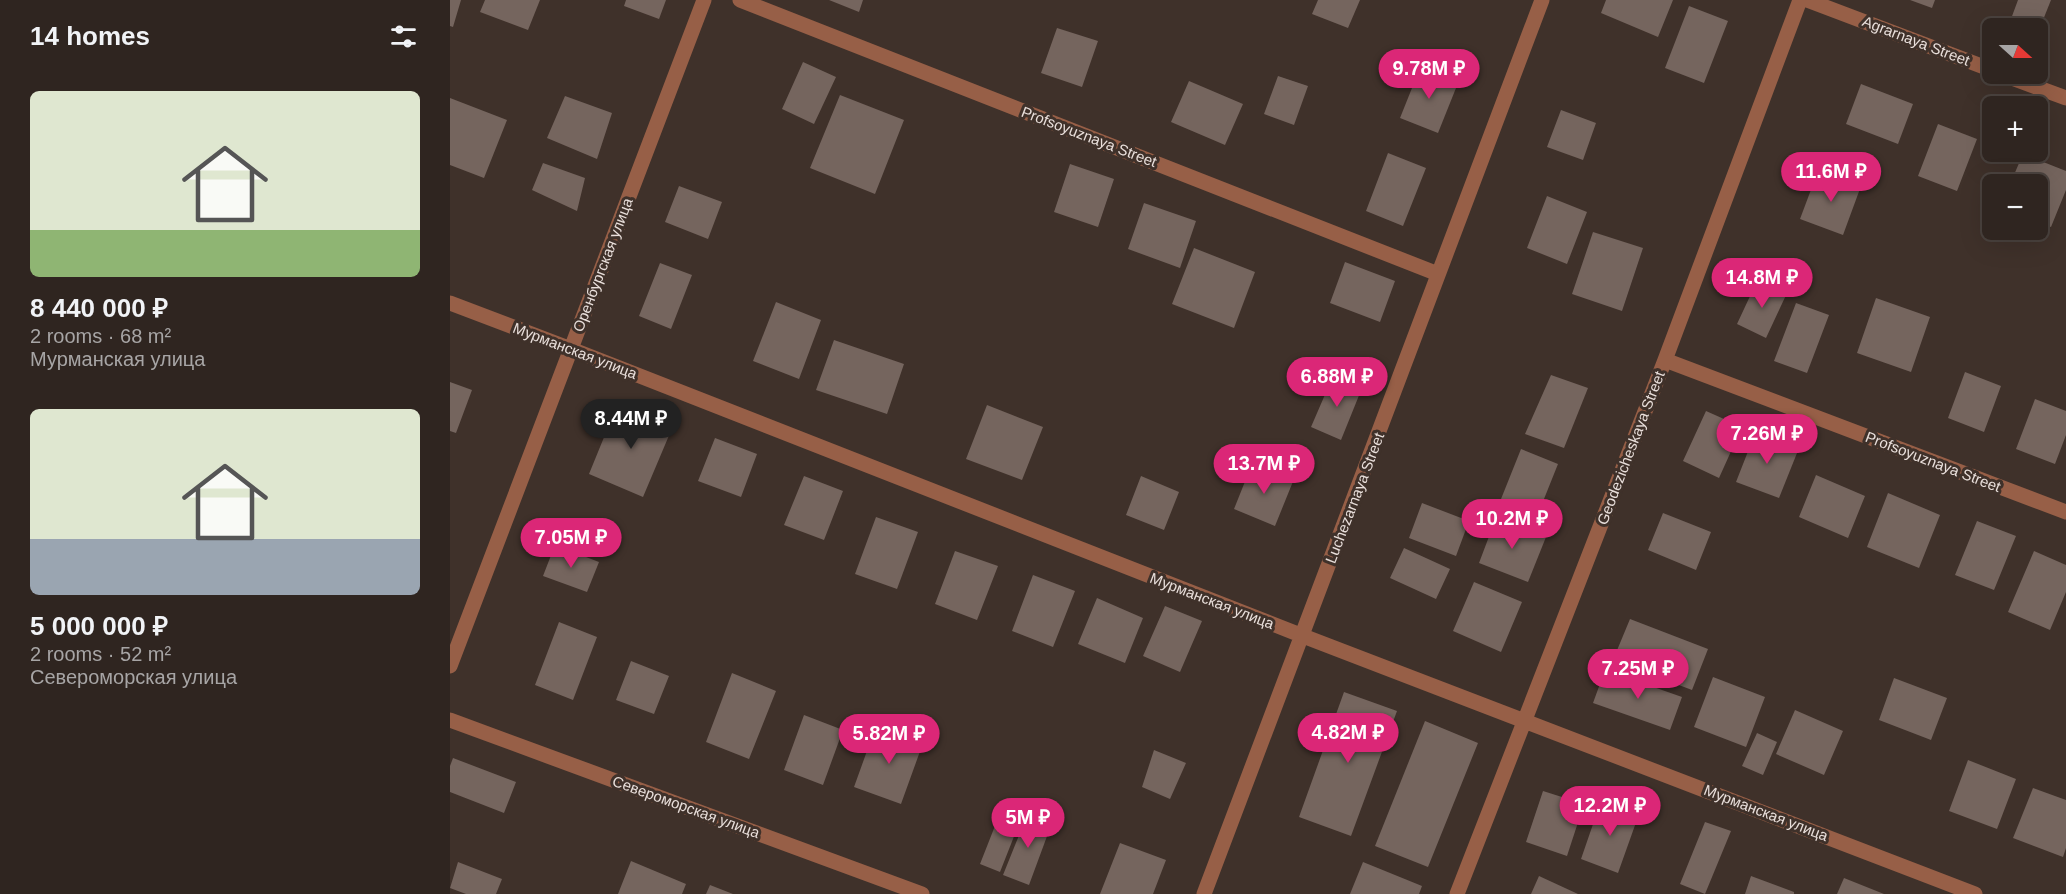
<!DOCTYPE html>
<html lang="en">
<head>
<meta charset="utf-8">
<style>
  body { margin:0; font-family:Helvetica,sans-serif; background:#372d29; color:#f1f3f6; height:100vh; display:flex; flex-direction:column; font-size:22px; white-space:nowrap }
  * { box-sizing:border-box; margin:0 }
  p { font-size:20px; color:#a7a5a5 }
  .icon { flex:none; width:33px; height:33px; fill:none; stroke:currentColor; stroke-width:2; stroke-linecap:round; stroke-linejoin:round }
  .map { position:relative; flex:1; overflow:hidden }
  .side { display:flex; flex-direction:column; background:#2f2520; width:450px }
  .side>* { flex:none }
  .needle { width:39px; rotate:111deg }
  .buttons { position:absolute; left:1532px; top:18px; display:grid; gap:12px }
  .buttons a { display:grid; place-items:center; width:66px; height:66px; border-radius:9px; background:#2f2520; box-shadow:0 6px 24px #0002,0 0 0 2px #4a423e; font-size:30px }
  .price { position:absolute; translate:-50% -51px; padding:0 14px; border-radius:21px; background:#db2777; color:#fff; font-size:20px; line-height:39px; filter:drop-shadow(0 2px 3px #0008) }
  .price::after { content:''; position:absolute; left:50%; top:36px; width:18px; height:14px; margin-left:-9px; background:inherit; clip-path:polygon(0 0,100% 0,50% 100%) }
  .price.active { background:#222; color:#fff }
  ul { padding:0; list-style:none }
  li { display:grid; align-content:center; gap:12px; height:318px; padding:0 30px }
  li span { display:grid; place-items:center; height:186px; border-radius:9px; color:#555 }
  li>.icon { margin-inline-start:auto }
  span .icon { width:108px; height:108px; fill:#fffc; stroke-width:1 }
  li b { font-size:26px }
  h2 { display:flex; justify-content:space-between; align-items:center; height:72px; padding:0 30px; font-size:26px }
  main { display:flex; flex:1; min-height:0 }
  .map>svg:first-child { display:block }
</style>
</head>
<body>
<main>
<section class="side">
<h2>14 homes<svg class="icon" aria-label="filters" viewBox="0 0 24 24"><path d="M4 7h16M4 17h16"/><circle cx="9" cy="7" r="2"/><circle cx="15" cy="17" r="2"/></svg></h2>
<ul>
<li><span style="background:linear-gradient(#dfe7d0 75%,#8fb573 0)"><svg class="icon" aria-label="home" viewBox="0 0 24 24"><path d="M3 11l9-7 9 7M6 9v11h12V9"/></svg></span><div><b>8 440 000 ₽</b><p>2 rooms · 68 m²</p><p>Мурманская улица</p></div></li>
<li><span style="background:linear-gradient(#dfe7d0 70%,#9aa5b1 0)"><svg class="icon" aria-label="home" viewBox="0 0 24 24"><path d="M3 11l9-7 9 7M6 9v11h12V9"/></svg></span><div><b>5 000 000 ₽</b><p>2 rooms · 52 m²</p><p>Североморская улица</p></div></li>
</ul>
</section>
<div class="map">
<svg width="1616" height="894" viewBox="0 0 1616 894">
  <rect width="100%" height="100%" fill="#3f312a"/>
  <path fill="#75655e" d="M0,0H11L3,27L0,26Z
    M35,0H90L78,30L30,12Z
    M176,0H216L209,19L174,6Z
    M379,0H413L409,12Z
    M868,0H910L898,28L862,14Z
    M1156,0H1223L1208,37L1151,13Z
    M1460,0H1485L1482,8Z
    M1568,0H1601L1587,35V28H1563L1558,27Z
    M1239,6L1278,21L1254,83L1215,68Z
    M607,28L648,41L632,87L591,73Z
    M353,62L386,77L364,124L332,109Z
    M970,68L1008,83L988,133L950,118Z
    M828,76L858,86L844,125L814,114Z
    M739,81L793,104L775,145L721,122Z
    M1411,84L1463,104L1448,144L1396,124Z
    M390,95L454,120L425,194L360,168Z
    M115,96L162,113L147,159L97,138Z
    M0,98L57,120L34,178L0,165Z
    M1111,110L1146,123L1133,160L1097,147Z
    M1488,124L1527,139L1507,191L1468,176Z
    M938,153L976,168L953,226L916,211Z
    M1573,154L1616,171V190L1601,227L1587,222V184H1560Z
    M93,163L135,178L127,211L82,190Z
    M620,164L664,179L648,227L604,212Z
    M1368,171L1411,186L1393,235L1350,219Z
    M229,186L272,202L258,239L215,222Z
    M1097,196L1137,212L1117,264L1077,248Z
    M694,203L746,221L730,268L678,249Z
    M1143,232L1193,248L1172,311L1122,294Z
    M744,248L805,272L784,328L722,304Z
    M895,262L945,281L930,322L880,303Z
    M210,263L242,275L221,329L189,316Z
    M1308,279L1337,293L1316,338L1287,324Z
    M1426,298L1480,317L1461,372L1407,353Z
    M326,302L371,320L349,379L303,361Z
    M1346,303L1379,315L1357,373L1324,361Z
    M384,340L454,364L437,414L366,390Z
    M1515,372L1551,386L1534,432L1498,418Z
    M1101,375L1138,388L1114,448L1075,434Z
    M883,376L912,388L891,440L861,427Z
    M0,382L22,390L6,433L0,431Z
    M1585,399L1616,411V435L1605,464L1566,449Z
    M168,403L223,426L193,497L139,474Z
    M537,405L593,427L572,480L516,459Z
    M1256,411L1292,427L1269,478L1233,461Z
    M1306,431L1349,448L1329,498L1286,482Z
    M265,438L307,454L291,497L248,481Z
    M1071,449L1108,464L1084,524L1047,509Z
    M802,464L844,479L825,526L784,509Z
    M1366,475L1415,496L1398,538L1349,517Z
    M354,476L393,491L374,540L334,525Z
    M691,476L729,492L714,530L676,515Z
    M1438,493L1490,515L1469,568L1417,547Z
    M972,503L1019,521L1006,556L959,538Z
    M1213,513L1261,532L1246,570L1198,550Z
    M426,517L468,532L447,589L405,574Z
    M1046,518L1096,537L1078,582L1029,563Z
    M1527,521L1566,536L1544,590L1505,575Z
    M105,545L149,562L137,592L93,576Z
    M954,548L1000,569L986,599L940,578Z
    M505,551L548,566L527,620L485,604Z
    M1584,551L1616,565V592L1600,630L1558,612Z
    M583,575L625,591L603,647L562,631Z
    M1024,582L1072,602L1051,652L1003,631Z
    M647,598L693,618L675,663L628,644Z
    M715,606L752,621L730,672L693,656Z
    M1180,619L1258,649L1242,690L1163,660Z
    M109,622L147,637L123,700L85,685Z
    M181,661L219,676L204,714L166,700Z
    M1155,670L1232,697L1220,730L1143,703Z
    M282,673L326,691L299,759L256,742Z
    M1263,677L1315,697L1296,747L1244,727Z
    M1444,678L1497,698L1481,740L1429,720Z
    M894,692L947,711L901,836L849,817Z
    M1345,710L1393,731L1374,775L1326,754Z
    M354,715L393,730L373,785L334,770Z
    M975,721L1028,743L978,867L925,846Z
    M426,726L473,743L451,804L404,787Z
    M1307,733L1327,742L1313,775L1292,766Z
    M704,750L736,763L720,799L692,787Z
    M3,758L66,782L54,813L0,792V766Z
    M1518,760L1566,779L1547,829L1499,811Z
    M1583,788L1616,800V848L1613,857L1563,838Z
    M1093,791L1134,804L1117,856L1076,842Z
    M1151,801L1189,814L1168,873L1131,859Z
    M554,803L574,811L550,872L530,864Z
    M578,813L603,820L579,885L553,875Z
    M1255,822L1281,831L1255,894L1230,884Z
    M670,843L716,860L703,894H650Z
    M181,861L236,884L232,894H168Z
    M8,862L52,879L46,894H16L0,888Z
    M913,862L972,886L969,894H900Z
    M1089,876L1128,894H1081Z
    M1301,876L1344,892V894H1295Z
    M1394,878L1434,894H1387Z
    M260,885L283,894H256Z"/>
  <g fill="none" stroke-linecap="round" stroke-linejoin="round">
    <path stroke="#975f47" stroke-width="15" d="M290,0L988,274
      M1357,0L1542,70
      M1551,74L1616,98
      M0,303L121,349L853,636L1525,894
      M1215,360L1616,512
      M0,666L254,0
      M0,720L472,894
      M754,894L1092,0
      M1007,894L1215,360L1350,0"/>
  </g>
  <g text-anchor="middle" stroke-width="6" stroke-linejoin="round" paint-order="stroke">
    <g font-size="15" fill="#e9dfdb" stroke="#3f312a">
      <text transform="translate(1466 41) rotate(21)" y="5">Agrarnaya Street</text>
      <text transform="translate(639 137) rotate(21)" y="5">Profsoyuznaya Street</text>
      <text transform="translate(153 265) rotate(-69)" y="5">Оренбургская улица</text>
      <text transform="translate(125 351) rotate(21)" y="5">Мурманская улица</text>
      <text transform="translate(1181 448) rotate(-69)" y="5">Geodezicheskaya Street</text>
      <text transform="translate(1483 462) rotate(21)" y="5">Profsoyuznaya Street</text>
      <text transform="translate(905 498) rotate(-69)" y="5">Luchezarnaya Street</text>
      <text transform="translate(762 601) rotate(21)" y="5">Мурманская улица</text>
      <text transform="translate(236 807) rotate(20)" y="5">Североморская улица</text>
      <text transform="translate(1316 813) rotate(21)" y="5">Мурманская улица</text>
    </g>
  </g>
</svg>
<div class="buttons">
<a><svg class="needle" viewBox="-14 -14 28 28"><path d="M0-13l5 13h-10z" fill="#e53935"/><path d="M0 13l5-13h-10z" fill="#a7a5a5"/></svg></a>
<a>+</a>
<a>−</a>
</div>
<b class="price" style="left:979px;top:100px">9.78M ₽</b>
<b class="price" style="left:1381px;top:203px">11.6M ₽</b>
<b class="price" style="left:1312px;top:309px">14.8M ₽</b>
<b class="price" style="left:887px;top:408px">6.88M ₽</b>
<b class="price active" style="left:181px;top:450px">8.44M ₽</b>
<b class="price" style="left:1317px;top:465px">7.26M ₽</b>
<b class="price" style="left:814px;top:495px">13.7M ₽</b>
<b class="price" style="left:1062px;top:550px">10.2M ₽</b>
<b class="price" style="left:121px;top:569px">7.05M ₽</b>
<b class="price" style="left:1188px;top:700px">7.25M ₽</b>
<b class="price" style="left:898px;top:764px">4.82M ₽</b>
<b class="price" style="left:439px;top:765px">5.82M ₽</b>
<b class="price" style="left:1160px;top:837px">12.2M ₽</b>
<b class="price" style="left:578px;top:849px">5M ₽</b>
</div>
</main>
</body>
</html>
